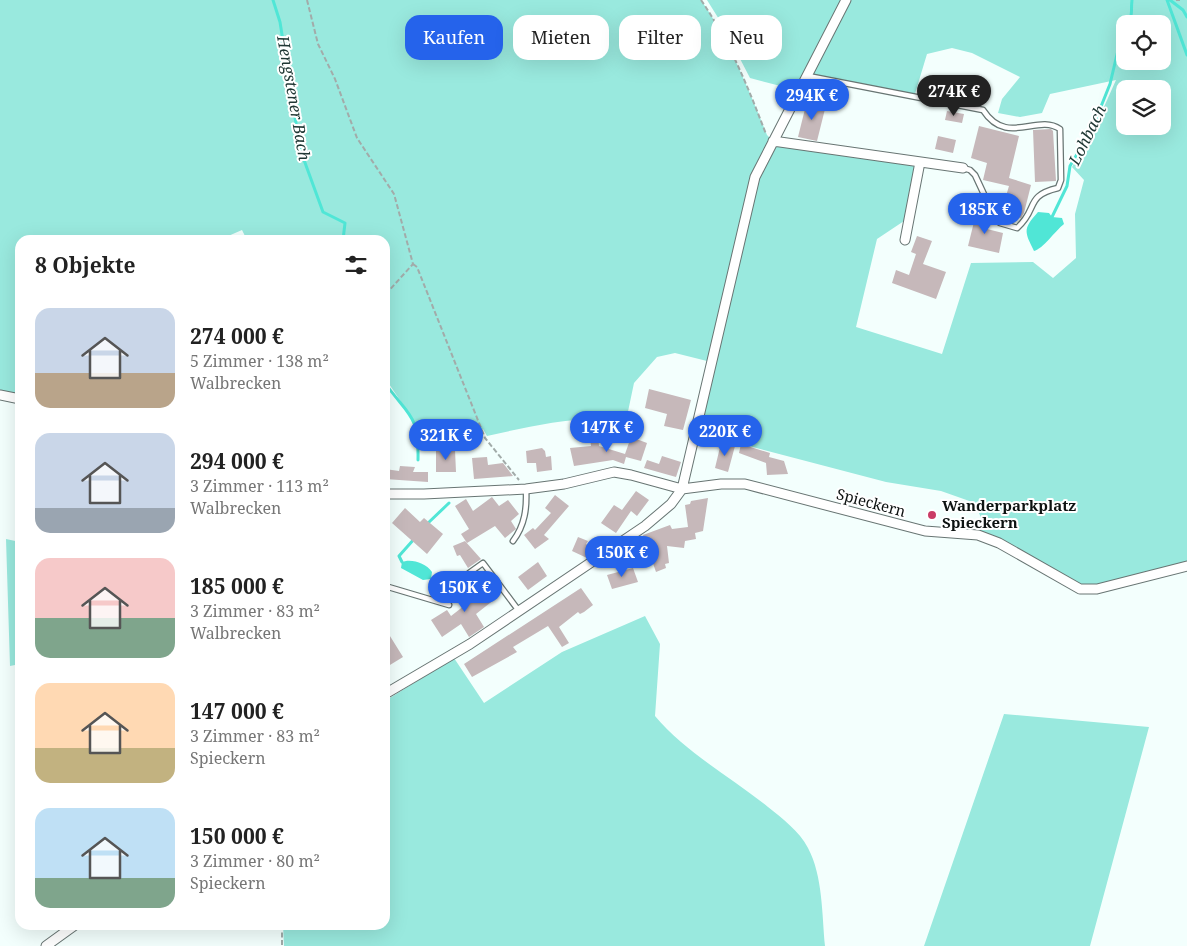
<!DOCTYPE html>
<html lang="de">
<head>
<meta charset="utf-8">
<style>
  body { margin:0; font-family:"Noto Serif",serif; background:#f6f6f6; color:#222; height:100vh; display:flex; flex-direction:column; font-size:19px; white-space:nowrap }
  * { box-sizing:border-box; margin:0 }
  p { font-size:16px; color:#767676 }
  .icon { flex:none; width:28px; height:28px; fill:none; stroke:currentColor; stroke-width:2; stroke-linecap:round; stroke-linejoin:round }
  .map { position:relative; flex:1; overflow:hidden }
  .details { position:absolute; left:15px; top:235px; width:375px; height:695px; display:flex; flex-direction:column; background:#fff; border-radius:15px; box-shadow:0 5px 20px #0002 }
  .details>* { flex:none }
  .hud { position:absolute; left:405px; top:15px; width:475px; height:45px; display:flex; gap:10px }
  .buttons { position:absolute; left:1116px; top:15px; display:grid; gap:10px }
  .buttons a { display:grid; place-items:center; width:55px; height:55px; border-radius:10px; background:#fff; box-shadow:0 5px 20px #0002; font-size:25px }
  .price { position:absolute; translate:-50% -42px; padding:0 11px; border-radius:18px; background:#2563eb; color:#fff; font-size:16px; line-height:32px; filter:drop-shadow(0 1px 2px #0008) }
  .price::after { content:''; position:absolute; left:50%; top:30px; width:15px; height:11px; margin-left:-8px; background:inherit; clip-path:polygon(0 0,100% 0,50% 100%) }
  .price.active { background:#222; color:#fff }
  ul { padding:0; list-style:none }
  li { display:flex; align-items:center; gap:15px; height:125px; padding:0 20px }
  li span { display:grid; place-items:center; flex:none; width:140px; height:100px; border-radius:15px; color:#555 }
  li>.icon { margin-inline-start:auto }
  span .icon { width:60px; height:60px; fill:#fffc; stroke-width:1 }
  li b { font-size:21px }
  h2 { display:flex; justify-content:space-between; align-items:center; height:60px; padding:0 20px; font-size:21px }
  .pill { padding:0 18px; border-radius:15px; background:#fff; box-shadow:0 5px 20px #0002; font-size:18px; line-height:45px }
  .pill.active { background:#2563eb; color:#fff }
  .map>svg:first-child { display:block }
</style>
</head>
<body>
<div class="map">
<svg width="1187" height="946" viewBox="0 0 1187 946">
  <rect width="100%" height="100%" fill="#f3fffd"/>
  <path fill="#99e9de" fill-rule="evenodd" d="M0,0H701C730,42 748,88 767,135L773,141L920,162L904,221L877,239L856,327L942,354L971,263L1033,262L1053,278L1076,258L1075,214L1084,180L1072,167L1095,127L1116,80L1050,94L1042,113L1020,117L998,113L1002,99L1020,77L972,53L952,48L927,54L914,97L808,76L796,90L750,78L722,24L707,0H1187V563L1101,584H1077L978,532L981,518L975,503L941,491L886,482L699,433L715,363L675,353L657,357L634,383L626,421C579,414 533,426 487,436L483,429L446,436L417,437L412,418L385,378V240H247L242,230L219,240H20V399L0,395ZM1125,24H1162V61H1125ZM1125,89H1162V126H1125Z
    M6,539L20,542V664L10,666Z
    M645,616L660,644L655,716C686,753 731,777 768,807C783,819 799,831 808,848C823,876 822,916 825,946H284L283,925H385V701L454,658L484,703L562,652Z
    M1004,714L1149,727L1090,946H924Z"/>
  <path fill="#50e6d6" d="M1038,212L1049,213L1052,217L1062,218L1064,224C1055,231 1043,249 1034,251C1024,231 1023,229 1038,212Z
    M406,561C416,560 426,564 432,572L431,579L423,580L401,568L402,562Z"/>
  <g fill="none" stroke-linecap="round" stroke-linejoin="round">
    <path stroke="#50e6d6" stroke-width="3" d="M273,0L280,22L300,149L323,212L345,223L343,240
      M1167,0L1187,55
      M1170,0L1183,10L1187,17
      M1052,217L1067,186L1070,166L1092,129L1110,84L1119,46L1118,24C1136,17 1130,17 1132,0
      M385,383C409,417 419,413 418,460
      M427,524L449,503
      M402,562L399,556L415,538"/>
  </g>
  <path fill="#c6b8ba" d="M807,101L826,105L817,141L798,137Z
    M947,111L964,114L962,123L945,120Z
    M979,126L1019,136L1009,178L1031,185L1024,213L1021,218L1001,213L1009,186L983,180L987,163L971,158Z
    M1051,129L1053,131L1056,181L1035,182L1033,130Z
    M938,136L956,140L953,153L935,149Z
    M977,210L987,212L983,228L1003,233L999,253L968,246Z
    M917,236L932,241L923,264L946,272L936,299L892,283L896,270L909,275L916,254L911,252Z
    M649,389L691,400L683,430L664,426L667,414L645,408Z
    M598,436L599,446L625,454L631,437L647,443L641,461L626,457L624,464L613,460L574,466L570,448L591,446L590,437Z
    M721,443L735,446L728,472L715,468Z
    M741,444L770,453L769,457L784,461L788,474L767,475L766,463L739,453Z
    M542,448L545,451L546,457L551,456L552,470L537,472L536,463H527L526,451Z
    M455,450L456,472H436V451Z
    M662,456L681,462L676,477L644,468L647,460L659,464Z
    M487,457L488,465L503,463L513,476L474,479L472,458Z
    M400,466L415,467L413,472H428V482L385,479V469L399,471Z
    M636,491L649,500L637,516L631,511L616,533L601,523L614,505L622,510Z
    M555,495L569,506L544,535L549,539L535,549L524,535L533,528L535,530L551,513L545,508Z
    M492,497L499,506L508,500L519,514L511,521L516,529L505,538L495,526L467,543L461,534L469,529L455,506L466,499L473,511Z
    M708,498L703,531L695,533L696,539L685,541L684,548L667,546L669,563L665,564L666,568L656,572L643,535L670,525L672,529L688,527L685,505L690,504L691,501Z
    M405,508L420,522L424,518L443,534L427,554L392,523Z
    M578,537L588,541L586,544L594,548L587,558L572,551Z
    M465,541L481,559L468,568L460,555L457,556L453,546Z
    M538,562L547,576L528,590L518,577Z
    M633,568L638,582L612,589L607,575Z
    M476,584L481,592L486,589L495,599L476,614L484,627L469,637L461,624L442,637L431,620L447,610L451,616L469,602L462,594Z
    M581,588L593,605L584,612L580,614L578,612L559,627L569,643L562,647L548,626L513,647L517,652L472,677L464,664Z
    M385,628L403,657L385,668Z"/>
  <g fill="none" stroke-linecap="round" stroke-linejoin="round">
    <g stroke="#687573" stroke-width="7">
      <path id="lane" d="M808,76L983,110C1007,147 1037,113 1060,129L1061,180L1058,188C1024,196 1039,209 1017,228L1000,223L995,218L975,175L970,170L963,168
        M513,541C525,525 527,508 526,489
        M469,573L483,563L519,611
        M385,586L449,605"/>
    </g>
    <g stroke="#687573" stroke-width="11">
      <path id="street" d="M773,141L963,168
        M905,240L920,162
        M0,395L20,399
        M385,494H424L526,489L564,484L614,472L631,475L682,489L721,484H745L925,531L978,535L999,543L1080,589H1097L1187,566
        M385,694L470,644L645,526L671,504L682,489L755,177L846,0
        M46,946L75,925"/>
    </g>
    <path stroke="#a2aba9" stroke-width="2" stroke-dasharray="5 2.5" stroke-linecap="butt" d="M307,0L318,44L335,79L357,138L394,194L413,264L385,295
      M701,0C730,42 748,87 766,134
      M1176,0H1180
      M413,264L417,267L485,438L519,480
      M282,925V946"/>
    <use href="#lane" stroke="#fff" stroke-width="4.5"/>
    <use href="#street" stroke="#fff" stroke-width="9"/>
  </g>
  <circle fill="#ca3c66" stroke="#fff" stroke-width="2" cx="932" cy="515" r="5"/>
  <g text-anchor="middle" stroke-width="4" stroke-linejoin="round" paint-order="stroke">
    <g font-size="15" fill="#0d1211" stroke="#fff">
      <text transform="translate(871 503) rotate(15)" y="5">Spieckern</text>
    </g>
    <g font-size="15" font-weight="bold" fill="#0d1211" stroke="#fff" text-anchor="start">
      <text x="942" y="511">Wanderparkplatz<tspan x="942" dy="17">Spieckern</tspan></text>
    </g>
    <g font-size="16" font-style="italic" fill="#203835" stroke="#fff">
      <text transform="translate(294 98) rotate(80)" y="6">Hengstener Bach</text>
      <text transform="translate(1087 135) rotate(-64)" y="6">Lohbach</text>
    </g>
  </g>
</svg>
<div class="buttons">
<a><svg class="icon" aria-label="locate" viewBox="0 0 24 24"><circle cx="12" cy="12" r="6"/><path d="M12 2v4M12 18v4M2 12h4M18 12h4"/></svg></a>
<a><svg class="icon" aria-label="layers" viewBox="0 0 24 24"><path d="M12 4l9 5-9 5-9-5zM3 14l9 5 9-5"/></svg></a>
</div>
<b class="price active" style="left:954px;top:117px">274K €</b>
<b class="price" style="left:812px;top:121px">294K €</b>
<b class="price" style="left:985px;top:235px">185K €</b>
<b class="price" style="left:607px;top:453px">147K €</b>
<b class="price" style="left:725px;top:457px">220K €</b>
<b class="price" style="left:446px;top:461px">321K €</b>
<b class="price" style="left:622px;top:578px">150K €</b>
<b class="price" style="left:465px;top:613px">150K €</b>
<div class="hud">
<a class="pill active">Kaufen</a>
<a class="pill">Mieten</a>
<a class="pill">Filter</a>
<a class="pill">Neu</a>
</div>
<section class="details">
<h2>8 Objekte<svg class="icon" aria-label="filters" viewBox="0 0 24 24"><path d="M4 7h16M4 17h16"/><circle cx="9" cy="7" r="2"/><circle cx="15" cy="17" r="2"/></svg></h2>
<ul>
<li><span style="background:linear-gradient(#c9d6e8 65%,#b9a48a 0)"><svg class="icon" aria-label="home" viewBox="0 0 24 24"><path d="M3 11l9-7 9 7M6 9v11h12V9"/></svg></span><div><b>274 000 €</b><p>5 Zimmer · 138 m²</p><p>Walbrecken</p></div></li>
<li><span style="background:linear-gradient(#c9d6e8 75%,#9aa5b1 0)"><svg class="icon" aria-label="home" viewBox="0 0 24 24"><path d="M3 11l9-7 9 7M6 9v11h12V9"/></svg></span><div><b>294 000 €</b><p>3 Zimmer · 113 m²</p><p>Walbrecken</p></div></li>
<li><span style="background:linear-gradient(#f6c9c9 60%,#7fa58c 0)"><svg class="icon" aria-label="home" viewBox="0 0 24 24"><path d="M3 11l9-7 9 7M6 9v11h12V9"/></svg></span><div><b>185 000 €</b><p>3 Zimmer · 83 m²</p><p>Walbrecken</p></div></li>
<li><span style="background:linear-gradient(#ffd9b3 65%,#c2b280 0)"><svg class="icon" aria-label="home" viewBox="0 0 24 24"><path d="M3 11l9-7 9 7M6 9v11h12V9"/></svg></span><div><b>147 000 €</b><p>3 Zimmer · 83 m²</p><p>Spieckern</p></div></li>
<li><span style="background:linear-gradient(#bfe0f5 70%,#7fa58c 0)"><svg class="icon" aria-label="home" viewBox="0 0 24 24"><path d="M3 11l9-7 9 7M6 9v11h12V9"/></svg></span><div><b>150 000 €</b><p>3 Zimmer · 80 m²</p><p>Spieckern</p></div></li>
</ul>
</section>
</div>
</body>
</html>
